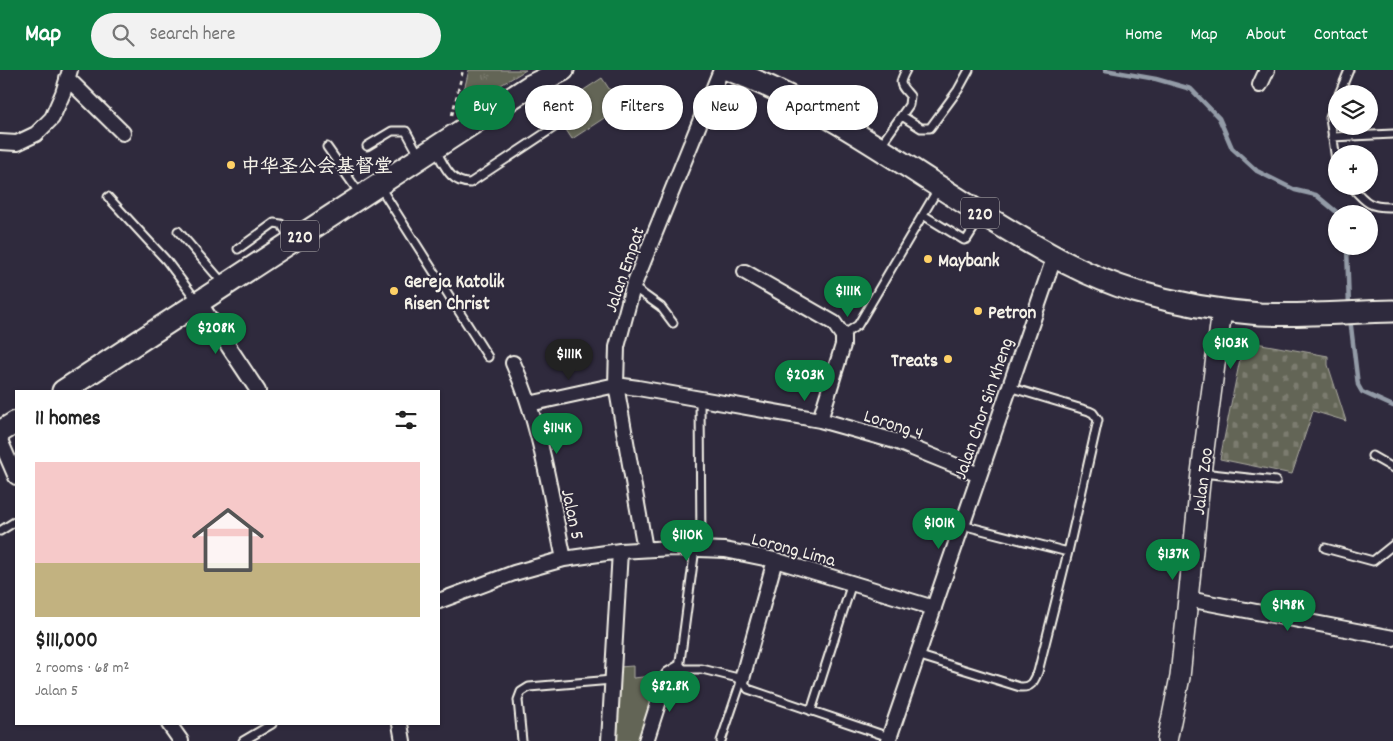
<!DOCTYPE html>
<html lang="en">
<head>
<meta charset="utf-8">
<style>
  body { margin:0; font-family:Dekko,"LXGW WenKai TC",sans-serif; background:#f2f2f2; color:#222; height:100vh; display:flex; flex-direction:column; font-size:19px; white-space:nowrap }
  * { box-sizing:border-box; margin:0 }
  p { font-size:16px; color:#767676 }
  .icon { flex:none; width:28px; height:28px; fill:none; stroke:currentColor; stroke-width:2; stroke-linecap:round; stroke-linejoin:round }
  .map { position:relative; flex:1; overflow:hidden }
  .panel { position:absolute; left:15px; top:320px; width:425px; height:335px; display:flex; flex-direction:column; background:#fff; border-radius:0px; box-shadow:0 1px 4px #0004 }
  .panel>* { flex:none }
  .hud { position:absolute; left:455px; top:15px; width:475px; height:45px; display:flex; gap:10px }
  .tools { position:absolute; left:1328px; top:15px; display:grid; gap:10px }
  .tools a { display:grid; place-items:center; width:50px; height:50px; border-radius:50%; background:#fff; box-shadow:0 1px 4px #0004; font-size:25px }
  .price { position:absolute; translate:-50% -42px; padding:0 11px; border-radius:18px; background:#0b8043; color:#fff; font-size:16px; line-height:32px; filter:drop-shadow(0 1px 2px #0008) }
  .price::after { content:''; position:absolute; left:50%; top:30px; width:15px; height:11px; margin-left:-8px; background:inherit; clip-path:polygon(0 0,100% 0,50% 100%) }
  .price.active { background:#222; color:#fff }
  ul { padding:0; list-style:none }
  li { display:grid; align-content:center; gap:10px; height:265px; padding:0 20px }
  li+li { border-top:1px solid #e0e0e0 }
  li span { display:grid; place-items:center; height:155px; border-radius:0px; color:#555 }
  li>.icon { margin-inline-start:auto }
  span .icon { width:90px; height:90px; fill:#fffc; stroke-width:1 }
  li b { font-size:21px }
  h2 { display:flex; justify-content:space-between; align-items:center; height:60px; padding:0 20px; font-size:21px }
  .chip { padding:0 18px; border-radius:22px; background:#fff; box-shadow:0 1px 4px #0004; font-size:18px; line-height:45px }
  .chip.active { background:#0b8043; color:#fff }
  header { display:flex; align-items:center; gap:30px; box-sizing:border-box; height:70px; padding:0 25px; background:#0b8043; color:#fff }
  header strong { font-size:24px }
  nav { display:flex; gap:28px; margin-inline-start:auto; font-size:18px }
  .search { width:350px; height:45px; background:#f2f2f2; display:flex; align-items:center; gap:12px; box-sizing:border-box; padding:0 18px; border-radius:28px; color:#767676; font-size:19px }
  .map>svg:first-child { display:block }
</style>
</head>
<body>
<header>
<strong>Map</strong>
<div class="search"><svg class="icon" aria-label="search" viewBox="0 0 24 24"><circle cx="10" cy="10" r="6"/><path d="M15 15l6 6"/></svg>Search here</div>
<nav><a>Home</a><a>Map</a><a>About</a><a>Contact</a></nav>
</header>
<div class="map">
<svg width="1393" height="671" viewBox="0 0 1393 671">
  <defs>
    <pattern id="cemetery-stones" width="16" height="16" patternUnits="userSpaceOnUse" patternTransform="scale(1.25)"><rect width="16" height="16" fill="#646557"/><path d="M2 7V4a2 2 0 0 1 4 0v3zM10 15v-3a2 2 0 0 1 4 0v3z" fill="#7b7c6f"/></pattern>
    <pattern id="park-tufts" width="24" height="20" patternUnits="userSpaceOnUse" patternTransform="scale(1.25)"><rect width="24" height="20" fill="#646557"/><path d="M3 7l-1-3M5 7V3M7 7l1-3M15 17l-1-3M17 17v-4M19 17l1-3" fill="none" stroke="#7b7c6f"/></pattern>
  </defs>
  <rect width="100%" height="100%" fill="#2f2a3d"/>
  <filter id="ink" filterUnits="userSpaceOnUse"><feTurbulence type="fractalNoise" baseFrequency=".02" numOctaves="2"/><feDisplacementMap in="SourceGraphic" scale="10" xChannelSelector="R" yChannelSelector="G"/><feConvolveMatrix kernelMatrix="1 2 1 2 8 2 1 2 1" color-interpolation-filters="sRGB"/></filter>
  <g filter="url(#ink)">
    <path fill="#646557" stroke="#acaba0" d="M602,8L621,37L572,69L553,40Z
      M633,596V608L663,605L638,671H615L619,597Z"/>
    <path fill="url(#cemetery-stones)" stroke="#acaba0" d="M1245,271L1328,286V295L1346,351L1313,341L1292,404L1220,389L1243,274Z"/>
    <path fill="url(#park-tufts)" stroke="#acaba0" d="M469,0H526L459,40Z"/>
    <g fill="none" stroke-linecap="round" stroke-linejoin="round">
      <path stroke="#939ba7" stroke-width="4.5" d="M1105,0L1156,9L1191,19L1219,48L1232,78L1257,101L1295,120L1316,125L1339,144
        M1347,176L1349,237
        M1350,248L1358,315L1362,322L1393,336"/>
      <g stroke="#f4f1e8" stroke-width="11">
        <path id="service" d="M1339,24L1349,0
          M1336,30L1330,48L1336,90
          M902,46L921,58H930L958,20L969,0
          M1332,67L1393,64
          M367,76L392,61H406L419,85
          M880,76L909,35L910,26C900,14 898,15 906,0
          M327,77L360,124
          M436,81C445,96 450,113 470,113L556,56
          M1351,116C1366,133 1370,138 1393,137
          M380,117L488,287
          M108,127L166,190L197,231
          M923,145L964,170L967,169L982,145
          M178,161L223,213
          M238,179L274,153L281,154L291,169
          M633,217L661,237L673,253
          M843,265L858,255L938,119
          M700,329L701,478
          M1372,386L1393,398
          M1202,403L1276,411
          M962,455L1068,482
          M0,461L16,451
          M695,478L679,599H702L742,609L748,619L889,667
          M1325,478L1373,491L1393,475
          M917,585L1020,617C1032,618 1034,611 1038,602L1068,482L1098,350L1093,343L1089,341L1009,317
          M811,641L852,513
          M243,671L272,654
          M522,671L518,630L521,622L529,617L612,610
          M721,671L742,609"/>
      </g>
      <g stroke="#f4f1e8" stroke-width="18">
        <path id="minor" d="M67,8L123,63
          M1260,15L1267,0
          M0,72L17,73L36,64L52,48L63,23L70,0
          M745,202L834,253L843,266V275L820,350
          M199,232L258,321
          M513,293C541,354 550,424 564,489
          M529,334L616,315L638,318L820,350L895,371L979,405
          M0,370L16,407
          M645,479L616,315L617,277L633,217L721,0
          M1188,529L1393,568
          M439,531L514,503L564,489L620,481L672,478L725,480L775,490L934,538
          M742,609L775,490
          M169,654L181,671
          M400,654L403,671
          M609,671L620,481
          M646,671L665,612L669,605L679,599
          M888,671L1054,188"/>
      </g>
      <g stroke="#f4f1e8" stroke-width="22">
        <path id="secondary" d="M1167,671L1180,607L1201,403L1222,240"/>
      </g>
      <g stroke="#f4f1e8" stroke-width="25">
        <path id="primary" d="M729,0C829,37 914,104 1005,158C1046,183 1088,207 1134,221C1175,233 1218,241 1260,244C1304,246 1349,242 1393,241
          M63,321L530,16L563,0
          M0,362L16,352"/>
      </g>
      <path stroke="#f4f1e8" stroke-width="2.5" stroke-dasharray="4 4" stroke-linecap="butt" d="M452,45L463,0"/>
      <use href="#service" stroke="#2f2a3d" stroke-width="7"/>
      <use href="#minor" stroke="#2f2a3d" stroke-width="14"/>
      <use href="#secondary" stroke="#2f2a3d" stroke-width="19"/>
      <use href="#primary" stroke="#2f2a3d" stroke-width="21"/>
    </g>
  </g>
  <g fill="#ffd166" stroke="#2f2a3d" stroke-width="2">
    <circle cx="231" cy="95" r="5"/>
    <circle cx="928" cy="189" r="5"/>
    <circle cx="394" cy="221" r="5"/>
    <circle cx="978" cy="241" r="5"/>
    <circle cx="948" cy="289" r="5"/>
  </g>
  <g text-anchor="middle" stroke-width="4" stroke-linejoin="round" paint-order="stroke">
    <g fill="#2f2a3d" stroke="#b9b5b5" stroke-width="1">
      <rect x="961" y="127.5" width="38" height="31" rx="4"/>
      <rect x="281" y="150.5" width="38" height="31" rx="4"/>
    </g>
    <g font-size="18" font-weight="bold" fill="#f4f1e8">
      <text x="980" y="149">220</text>
      <text x="300" y="172">220</text>
    </g>
    <g font-size="19" font-weight="bold" fill="#f4f1e8" stroke="#2f2a3d" text-anchor="start">
      <text x="241" y="102">中华圣公会基督堂</text>
      <text x="938" y="196">Maybank</text>
      <text x="404" y="217">Gereja Katolik<tspan x="404" dy="22">Risen Christ</tspan></text>
      <text x="988" y="248">Petron</text>
      <text x="938" y="296" text-anchor="end">Treats</text>
    </g>
    <g font-size="19" fill="#f4f1e8" stroke="#2f2a3d">
      <text transform="translate(623 199) rotate(-71)" y="7">Jalan Empat</text>
      <text transform="translate(982 338) rotate(-71)" y="7">Jalan Chor Sin Kheng</text>
      <text transform="translate(894 353) rotate(18)" y="7">Lorong 4</text>
      <text transform="translate(1201 411) rotate(-83)" y="7">Jalan Zoo</text>
      <text transform="translate(574 444) rotate(78)" y="7">Jalan 5</text>
      <text transform="translate(794 478) rotate(15)" y="7">Lorong Lima</text>
    </g>
  </g>
</svg>
<div class="tools">
<a><svg class="icon" aria-label="layers" viewBox="0 0 24 24"><path d="M12 4l9 5-9 5-9-5zM3 14l9 5 9-5"/></svg></a>
<a>+</a>
<a>−</a>
</div>
<b class="price" style="left:848px;top:248px">$111K</b>
<b class="price" style="left:216px;top:285px">$208K</b>
<b class="price" style="left:1231px;top:300px">$103K</b>
<b class="price active" style="left:569px;top:311px">$111K</b>
<b class="price" style="left:805px;top:332px">$203K</b>
<b class="price" style="left:557px;top:385px">$114K</b>
<b class="price" style="left:939px;top:480px">$101K</b>
<b class="price" style="left:687px;top:492px">$110K</b>
<b class="price" style="left:1173px;top:511px">$137K</b>
<b class="price" style="left:1288px;top:562px">$198K</b>
<b class="price" style="left:670px;top:643px">$82.8K</b>
<div class="hud">
<a class="chip active">Buy</a>
<a class="chip">Rent</a>
<a class="chip">Filters</a>
<a class="chip">New</a>
<a class="chip">Apartment</a>
</div>
<section class="panel">
<h2>11 homes<svg class="icon" aria-label="filters" viewBox="0 0 24 24"><path d="M4 7h16M4 17h16"/><circle cx="9" cy="7" r="2"/><circle cx="15" cy="17" r="2"/></svg></h2>
<ul>
<li><span style="background:linear-gradient(#f6c9c9 65%,#c2b280 0)"><svg class="icon" aria-label="home" viewBox="0 0 24 24"><path d="M3 11l9-7 9 7M6 9v11h12V9"/></svg></span><div><b>$111,000</b><p>2 rooms · 68 m²</p><p>Jalan 5</p></div></li>
</ul>
</section>
</div>
</body>
</html>
